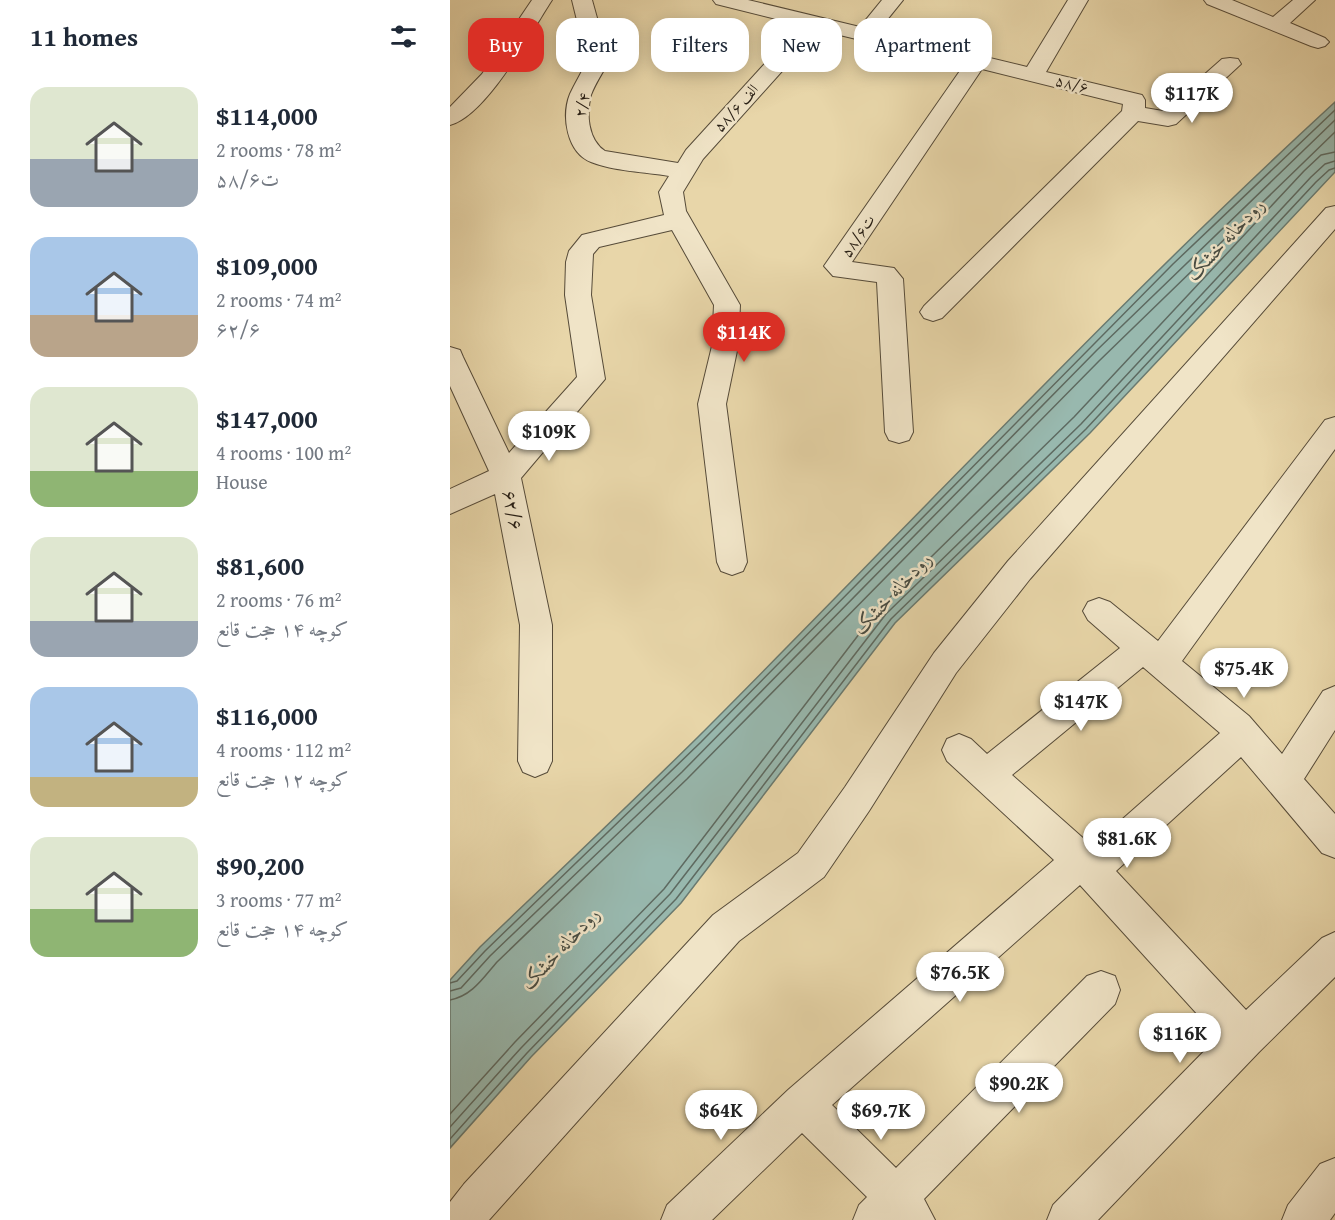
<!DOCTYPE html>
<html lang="en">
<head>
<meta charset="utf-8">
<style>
  body { margin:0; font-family:"Gentium Book Plus",Amiri,serif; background:#f6f6f7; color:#1f2937; height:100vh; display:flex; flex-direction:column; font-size:22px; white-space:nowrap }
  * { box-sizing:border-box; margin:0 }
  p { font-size:20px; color:#747a83 }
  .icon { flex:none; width:33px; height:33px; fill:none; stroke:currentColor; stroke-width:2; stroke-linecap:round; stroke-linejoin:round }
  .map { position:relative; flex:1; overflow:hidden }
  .panel { display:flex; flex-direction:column; background:#fff; width:450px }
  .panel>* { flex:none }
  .top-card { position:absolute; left:18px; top:18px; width:570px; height:54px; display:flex; gap:12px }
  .price { position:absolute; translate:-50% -51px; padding:0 14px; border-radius:21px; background:#fff; color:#222; font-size:20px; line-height:39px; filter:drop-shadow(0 2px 3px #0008) }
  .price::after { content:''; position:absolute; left:50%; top:36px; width:18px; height:14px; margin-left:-9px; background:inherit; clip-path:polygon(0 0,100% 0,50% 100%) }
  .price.selected { background:#d93025; color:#fff }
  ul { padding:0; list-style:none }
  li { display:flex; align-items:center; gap:18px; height:150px; padding:0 30px }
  li span { display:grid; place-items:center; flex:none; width:168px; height:120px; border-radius:18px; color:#555 }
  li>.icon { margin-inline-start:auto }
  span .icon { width:72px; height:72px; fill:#fffc; stroke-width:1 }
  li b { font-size:26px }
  h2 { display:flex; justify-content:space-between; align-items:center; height:72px; padding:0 30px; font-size:26px }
  .tag { padding:0 21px; border-radius:18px; background:#fff; box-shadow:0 3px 15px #0003; font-size:21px; line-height:54px }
  .tag.selected { background:#d93025; color:#fff }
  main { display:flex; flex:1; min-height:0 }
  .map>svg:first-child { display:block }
</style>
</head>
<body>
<main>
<section class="panel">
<h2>11 homes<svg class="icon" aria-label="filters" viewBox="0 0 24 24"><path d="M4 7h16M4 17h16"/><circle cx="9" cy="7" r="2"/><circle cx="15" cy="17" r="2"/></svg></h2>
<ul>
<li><span style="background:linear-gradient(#dfe7d0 60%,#9aa5b1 0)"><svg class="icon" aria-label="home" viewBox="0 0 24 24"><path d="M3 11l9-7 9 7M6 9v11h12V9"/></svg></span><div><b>$114,000</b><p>2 rooms · 78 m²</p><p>۵۸/۶ت</p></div></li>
<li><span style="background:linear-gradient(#a9c7e8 65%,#b9a48a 0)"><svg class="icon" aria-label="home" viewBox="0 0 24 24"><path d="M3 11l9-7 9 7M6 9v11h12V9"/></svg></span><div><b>$109,000</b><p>2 rooms · 74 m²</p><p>۶۲/۶</p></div></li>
<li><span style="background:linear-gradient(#dfe7d0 70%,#8fb573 0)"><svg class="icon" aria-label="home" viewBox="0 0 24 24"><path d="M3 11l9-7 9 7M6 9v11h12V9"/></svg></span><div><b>$147,000</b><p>4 rooms · 100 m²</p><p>House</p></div></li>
<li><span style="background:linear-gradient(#dfe7d0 70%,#9aa5b1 0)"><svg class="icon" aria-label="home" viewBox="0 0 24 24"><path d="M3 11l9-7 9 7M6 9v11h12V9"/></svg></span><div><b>$81,600</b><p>2 rooms · 76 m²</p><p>کوچه ۱۴ حجت قانع</p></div></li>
<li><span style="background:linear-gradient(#a9c7e8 75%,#c2b280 0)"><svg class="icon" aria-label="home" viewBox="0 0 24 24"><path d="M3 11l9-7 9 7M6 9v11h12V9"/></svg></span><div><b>$116,000</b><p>4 rooms · 112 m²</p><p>کوچه ۱۲ حجت قانع</p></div></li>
<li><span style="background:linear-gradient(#dfe7d0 60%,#8fb573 0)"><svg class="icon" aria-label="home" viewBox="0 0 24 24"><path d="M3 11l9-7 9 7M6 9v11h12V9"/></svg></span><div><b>$90,200</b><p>3 rooms · 77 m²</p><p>کوچه ۱۴ حجت قانع</p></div></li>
</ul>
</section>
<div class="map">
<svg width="885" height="1220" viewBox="0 0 885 1220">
  <rect width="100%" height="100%" fill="#e8d6a9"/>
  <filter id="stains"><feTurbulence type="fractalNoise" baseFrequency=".00333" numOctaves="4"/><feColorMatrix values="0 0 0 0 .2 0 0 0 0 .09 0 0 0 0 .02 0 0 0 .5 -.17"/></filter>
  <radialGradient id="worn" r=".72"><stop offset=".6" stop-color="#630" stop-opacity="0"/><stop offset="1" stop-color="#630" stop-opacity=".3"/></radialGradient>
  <path fill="#98b8ae" stroke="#6a7a70" stroke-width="1.5" d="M885,102V172L640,433L445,623L231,903L81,1057L0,1148V980L30,947C103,877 176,808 248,737C460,525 664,305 885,102Z"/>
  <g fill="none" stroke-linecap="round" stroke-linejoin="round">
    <path stroke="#5e6a61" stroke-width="1.5" d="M0,983L7,981L35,951L251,742L723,264L885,110
      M0,991L11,988L40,956L232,772L647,350L885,120
      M0,1000C22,996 33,978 47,962L237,779L649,361L885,132
      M0,1114L65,1042L214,889L429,608L624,417L854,171L871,155L885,152
      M0,1127L71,1048L220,894L436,614L631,424L861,177L875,164L885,161
      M0,1139L77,1053L226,899L441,619L636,429L866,182L879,170L885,168"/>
    <g stroke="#564b39" stroke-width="2">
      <path id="minor" d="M82,0H102C81,32 37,115 0,125V107L32,74Z
        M122,0H142L159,61C153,72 145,84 141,95C136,114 138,140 155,151L228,163L236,150L350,25L266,4L263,0H298L410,27L432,0H453L428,31L577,67L618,0H638L596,72L692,95L695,100V108L713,111L772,59L780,58L788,59L791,64L726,124L718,126L688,121L492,318L483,321L474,318L470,312L474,306L672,111L673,104L532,69L402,262L444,268L453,279L463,432L459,440L449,443L439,440L435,432L427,282L383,276L374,266L514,65L369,30L253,159L233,192L236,211L290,305L288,346L276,404L297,562L293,571L282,575L271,571L267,562L248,404L262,346L264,305L222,230L149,247L143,254L141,295L155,379L71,478L102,625V761L97,772L85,777L73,772L68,761L70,625L45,494L0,514V489L39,471L0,386V347L10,350L13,357L59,453L127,377L115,295L116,262L119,251L132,235L214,215L209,192L219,176C196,172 163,171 141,162C117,153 111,116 120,94C125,83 132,72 137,61Z
        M754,0H782L823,17L843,0H865L840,23L875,38L879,42L875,46L868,48L861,46L757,4Z
        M885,206V229L580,579L506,673L419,811L374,877L289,941L39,1220H0V1202L14,1184L263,915L348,853L395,787L484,653L558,561L876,208Z
        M885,417V449L732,661L799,716L832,754L873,691L885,686V730L854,779L885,814V858L872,853L791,757L666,871L796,1010L872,938L885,932V977L809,1052L648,1220H597L603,1205L768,1037L630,885L382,1105L446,1168L637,976L651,971L665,976L670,990L665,1004L474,1199L485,1220H403L409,1205L417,1197L352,1133L262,1220H211L217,1205L338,1090L604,860L497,761L492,750L497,739L509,734L521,739L537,754L670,648L638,620L633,611L638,602L649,598L660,602L708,641L875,420ZM693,667L770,733L642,846L562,775Z
        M885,1158V1213L880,1220H832L838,1205L870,1164Z"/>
    </g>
    <use href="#minor" fill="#f0e4c7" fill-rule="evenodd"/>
  </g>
  <g text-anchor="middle" stroke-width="5" stroke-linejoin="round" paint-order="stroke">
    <g font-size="15" fill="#251d14" stroke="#f0e4c7">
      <text transform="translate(622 84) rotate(13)" y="5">۵۸/۶</text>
      <text transform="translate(132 105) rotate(-79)" y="5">۲/۴</text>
      <text transform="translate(286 108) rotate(-48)" y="5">۵۸/۶ الف</text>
      <text transform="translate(408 236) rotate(-56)" y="5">۵۸/۶ت</text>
    </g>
    <g font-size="18" fill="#251d14" stroke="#f0e4c7">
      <text transform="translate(63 510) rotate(79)" y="6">۶۲/۶</text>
    </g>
    <g font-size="20" font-style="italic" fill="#484c42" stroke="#f0e4c7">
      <text transform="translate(775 239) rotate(-47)" y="7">رودخانه خشک</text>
      <text transform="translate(442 593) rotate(-47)" y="7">رودخانه خشک</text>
      <text transform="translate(110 948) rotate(-47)" y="7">رودخانه خشک</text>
    </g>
  </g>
  <rect width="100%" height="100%" filter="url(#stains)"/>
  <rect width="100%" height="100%" fill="url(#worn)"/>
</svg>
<b class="price" style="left:742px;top:124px">$117K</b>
<b class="price selected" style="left:294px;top:363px">$114K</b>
<b class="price" style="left:99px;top:462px">$109K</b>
<b class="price" style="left:794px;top:699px">$75.4K</b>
<b class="price" style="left:631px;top:732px">$147K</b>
<b class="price" style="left:677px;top:869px">$81.6K</b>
<b class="price" style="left:510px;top:1003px">$76.5K</b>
<b class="price" style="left:730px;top:1064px">$116K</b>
<b class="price" style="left:569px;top:1114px">$90.2K</b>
<b class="price" style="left:271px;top:1141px">$64K</b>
<b class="price" style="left:431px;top:1141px">$69.7K</b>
<div class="top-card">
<a class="tag selected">Buy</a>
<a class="tag">Rent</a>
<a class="tag">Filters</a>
<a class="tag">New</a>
<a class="tag">Apartment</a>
</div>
</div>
</main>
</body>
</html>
